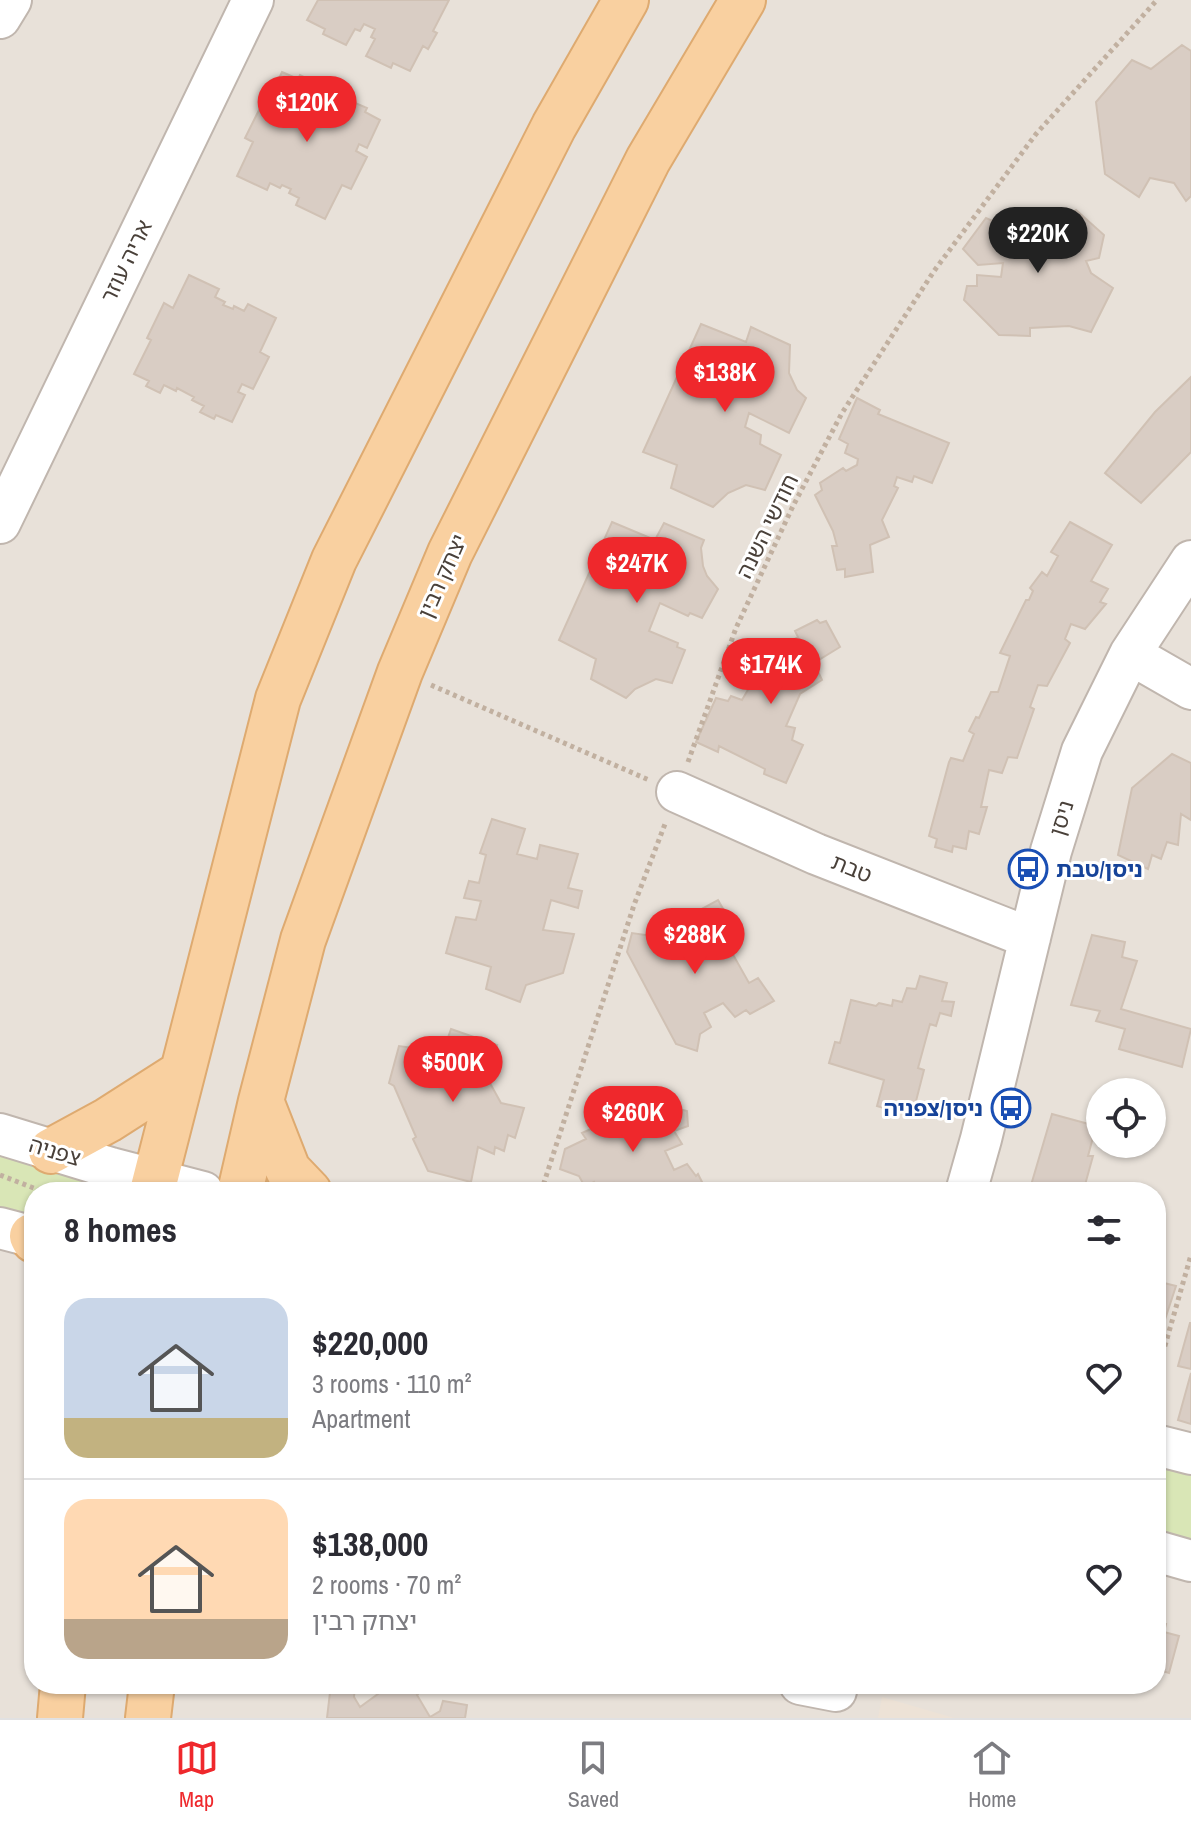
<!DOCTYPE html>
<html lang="en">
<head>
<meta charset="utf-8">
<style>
  body { margin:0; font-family:"Archivo Narrow","Noto Sans Hebrew",sans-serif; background:#f7f7f7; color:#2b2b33; height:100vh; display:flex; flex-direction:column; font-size:30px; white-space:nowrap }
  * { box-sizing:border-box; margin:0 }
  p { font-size:26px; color:#7c7c81 }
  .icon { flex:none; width:44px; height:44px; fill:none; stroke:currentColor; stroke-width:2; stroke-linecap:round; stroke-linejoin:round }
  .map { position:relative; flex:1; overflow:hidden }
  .panel { position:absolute; left:24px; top:1182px; width:1142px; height:512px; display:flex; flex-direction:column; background:#fff; border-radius:32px; box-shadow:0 2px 6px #0004 }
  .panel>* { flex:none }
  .tools { position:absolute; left:1086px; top:1078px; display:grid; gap:16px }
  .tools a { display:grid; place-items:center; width:80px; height:80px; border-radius:50%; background:#fff; box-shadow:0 2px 6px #0004; font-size:40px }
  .price { position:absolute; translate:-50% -68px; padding:0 18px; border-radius:28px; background:#ef282c; color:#fff; font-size:26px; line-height:52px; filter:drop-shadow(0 2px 4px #0008) }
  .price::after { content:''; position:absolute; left:50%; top:48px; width:24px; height:18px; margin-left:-12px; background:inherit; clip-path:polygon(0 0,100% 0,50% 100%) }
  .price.current { background:#222; color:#fff }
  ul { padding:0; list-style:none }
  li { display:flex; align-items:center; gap:24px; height:200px; padding:0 40px }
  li+li { border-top:2px solid #e1e1e2 }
  li span { display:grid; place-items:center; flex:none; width:224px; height:160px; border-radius:24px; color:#555 }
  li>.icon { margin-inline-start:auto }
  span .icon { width:96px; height:96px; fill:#fffc; stroke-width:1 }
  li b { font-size:34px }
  h2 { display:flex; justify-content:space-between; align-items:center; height:96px; padding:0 40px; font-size:34px }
  .menu { display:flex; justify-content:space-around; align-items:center; height:112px; border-top:2px solid #e1e1e2; background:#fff; font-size:22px; color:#7c7c81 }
  .menu a { display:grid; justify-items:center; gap:4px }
  .menu .current { color:#ef282c }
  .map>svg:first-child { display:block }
</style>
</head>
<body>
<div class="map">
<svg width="1191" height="1718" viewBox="0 0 1191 1718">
  <rect width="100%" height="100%" fill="#f5f0eb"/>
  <path fill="#e8e1d9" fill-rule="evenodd" d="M0,0H1191V1718H0ZM1100,1092H1152V1144H1100ZM34,1192H1156V1684H34Z"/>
  <path fill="#ede2d6" d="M882,1697L954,1718H878Z"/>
  <path fill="#d9e6b6" d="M0,1155L89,1183L87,1192H34V1219L0,1209Z
    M1156,1460L1191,1469V1543L1156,1534Z"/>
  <path fill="#d9cdc4" stroke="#d0c1b4" stroke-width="2" d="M318,0H449L433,31L437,33L428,49L423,46L410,71L393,63L391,68L366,56L375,39L371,37L375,29L364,24L360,31L355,29L346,45L323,34L325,29L307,20Z
    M1182,45L1191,51V196L1186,201L1174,183L1150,178L1139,197L1105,174L1096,102L1132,60L1151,69Z
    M282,72L298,79L300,75L314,82L310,89L322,95L320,98L350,108L353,102L367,108L365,112L380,120L367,148L359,144L356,151L367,157L351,189L342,185L325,219L296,205L299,198L289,193L291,189L282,185L280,188L270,183L267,190L237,176L253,142L245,138L262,104L266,106Z
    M1076,210L1104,235L1099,258L1086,261L1091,273L1113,288L1091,332L1069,326L1030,328V336L999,335L964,300L967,286H977V275L1001,277L1003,263L978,265L963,249L986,218L1015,231L1047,218L1054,212L1065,219Z
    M189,275L219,289L215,297L225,302L223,305L233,309L234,306L244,311L248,304L276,318L260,352L269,357L253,389L242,384L238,392L245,395L232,422L216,415L214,419L200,412L204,406L192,400L194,397L177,388L176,391L164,385L160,393L146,386L149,381L134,374L151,340L147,338L164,303L173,308Z
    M701,324L746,342L751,327L790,345L789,373L797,390L806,398L789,433L749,413L745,427L761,435L760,444L781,455L765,490L746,485L728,493L713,507L671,488L677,465L643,452Z
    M1191,377V452L1141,503L1105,473L1155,412Z
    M857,398L880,410L878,414L949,443L932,483L914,476L912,482L897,477L894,486L898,488L882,520L889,537L870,545L873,572L845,577V569L837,570L832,546H837L833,531L815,495L822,490L820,483L843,468L846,471L857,465L858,459L845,453L848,444L839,439Z
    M612,522L655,540L664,523L704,540L701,548L703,566L707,576L718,589L702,618L690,613L688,616L660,603L649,631L678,643L677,647L685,650L672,683L656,679L635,689L626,698L591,679L596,659L559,640Z
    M1070,522L1112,545L1091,581L1108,589L1100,602L1106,604L1085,629L1071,624L1065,639L1070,643L1047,686L1038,685L1030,707L1034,709L1017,758L1008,757L1002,773L989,770L981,807H987L979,834L969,831L966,849L953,846L952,852L935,847L937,839L929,836L949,762L951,758L963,761L974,734L969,731L976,717L979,718L991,692H998L1010,656L1000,653L1026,600H1029L1033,591L1030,588L1042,572L1047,576L1058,556L1051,552Z
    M817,620L820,623L826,621L840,647L814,663L822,680L800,694L786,726L795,728L792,740L803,745L786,783L764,774L765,769L719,746L718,752L696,742L716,698L728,701L731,696L742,700L749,688L748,681L776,675L773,651L798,637L795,631Z
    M1172,754L1191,763V820L1181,814L1178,845L1167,842L1161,859L1152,855L1148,869L1118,855L1132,788Z
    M492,819L525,829L517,854L537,859L540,845L578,854L568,888L582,891L578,908L551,900L543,930L574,934L563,973L526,985L520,1002L486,989L491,967L446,953L456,917L476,920L481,901L464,898L469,881L479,883L486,855L480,853Z
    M718,900L730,921L718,928L749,983L758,978L774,1001L750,1014L746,1010L735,1017L723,1003L704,1013L711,1027L700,1034L697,1051L676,1044L627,952L632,933L652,936L661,932L671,946L693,932L683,919Z
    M1092,935L1125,942L1122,957L1137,961L1121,1009L1191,1029L1182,1067L1119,1049L1125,1029L1096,1021L1100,1011L1071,1005Z
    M920,976L947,983L942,1001L954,1002L951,1016L940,1013L936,1026L930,1024L918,1068L924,1070L915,1105L908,1104L905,1114L877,1106L884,1080L829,1063L835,1042L840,1043L851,1000L876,1006L879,1003L892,1006L893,1000L902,1002L907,988L916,989Z
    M451,1029L497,1045L486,1076L501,1103L524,1108L515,1138L508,1135L504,1151L495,1147L494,1154L478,1147L471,1182L428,1171L413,1139L416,1137L394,1086L389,1083L399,1046L443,1052Z
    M660,1104L687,1111L688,1126L674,1131L682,1144L665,1151L674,1170L687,1164L696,1176L698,1174L707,1192H599L594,1182L585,1187L579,1176L560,1169L565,1149L586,1139L582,1133L638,1108L640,1112Z
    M1052,1114L1096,1126L1088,1156H1093L1083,1192L1074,1189L1073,1192H1029Z
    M1156,1281L1176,1286L1156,1347Z
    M1190,1323H1191V1369L1178,1366Z
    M1191,1373V1424L1178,1420Z
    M1156,1621L1166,1624L1164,1632L1179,1636L1169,1673L1156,1669Z
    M331,1684L355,1687L354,1697L360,1707L382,1691L376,1684H436L435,1689L425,1687L417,1695L430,1717L440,1711L443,1701L467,1705L465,1718H327Z"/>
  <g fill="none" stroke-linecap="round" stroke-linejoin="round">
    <g stroke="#c0b6ae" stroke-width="44">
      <path id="minor" d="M0,18L11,0
        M0,523L253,0
        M1130,654L1191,689
        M677,792L816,854L1030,938
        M0,1134L111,1168L203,1192
        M966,1192L981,1139L1051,851L1082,751L1130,654L1191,561
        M0,1228L34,1237
        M1156,1445L1191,1454
        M1156,1551L1191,1561
        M800,1684L836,1691"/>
    </g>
    <g stroke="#deaa70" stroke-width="48">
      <path id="major" d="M261,1101L288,1170L309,1192
        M51,1151L108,1120L180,1074
        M152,1192L278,699L334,560L554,126L626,0
        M240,1192L261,1101L303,940L400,672L450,553L648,160L743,0
        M32,1236L34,1240
        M60,1718L63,1684
        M148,1718L152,1684"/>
    </g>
    <path stroke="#c1b0a0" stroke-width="5" stroke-dasharray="4 4" stroke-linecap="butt" d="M431,685L649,780
      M688,762L736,628L793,506L842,413L934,271L1036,134L1157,0
      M0,1175L44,1192
      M541,1192L634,905L665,824
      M1156,1377L1191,1255"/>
    <use href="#minor" stroke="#fff" stroke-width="40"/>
    <use href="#major" stroke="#f9d0a0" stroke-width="44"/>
  </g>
  <defs>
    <g id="bus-ring" transform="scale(2)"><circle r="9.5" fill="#fff" stroke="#1a4fb4" stroke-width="1.5"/><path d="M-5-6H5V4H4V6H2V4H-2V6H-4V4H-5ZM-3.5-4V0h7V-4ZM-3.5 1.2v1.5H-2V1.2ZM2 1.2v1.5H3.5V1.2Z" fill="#1a4fb4"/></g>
  </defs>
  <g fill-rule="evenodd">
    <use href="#bus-ring" x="1028" y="869"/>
    <use href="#bus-ring" x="1011" y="1108"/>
  </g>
  <g text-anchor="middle" stroke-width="6" stroke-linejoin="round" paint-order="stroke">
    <g font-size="22" fill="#494039" stroke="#fff">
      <text transform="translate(126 261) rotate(-64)" y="8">אריה עוזר</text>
      <text transform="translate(767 526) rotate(-64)" y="8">חודשי השנה</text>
      <text transform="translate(442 576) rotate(-66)" y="8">יצחק רבין</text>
      <text transform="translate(1061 818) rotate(-73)" y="8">ניסן</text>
      <text transform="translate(852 868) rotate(22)" y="8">טבת</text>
      <text transform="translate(55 1151) rotate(17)" y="8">צפניה</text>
    </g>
    <g font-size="22" font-weight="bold" fill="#164399" stroke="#fff" text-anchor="start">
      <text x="1056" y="877">ניסן/טבת</text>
      <text x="983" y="1116" text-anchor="end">ניסן/צפניה</text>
    </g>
  </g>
</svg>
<div class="tools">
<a><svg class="icon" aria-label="locate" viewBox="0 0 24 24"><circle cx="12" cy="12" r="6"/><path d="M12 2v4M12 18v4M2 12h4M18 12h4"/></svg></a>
</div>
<b class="price" style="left:307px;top:144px">$120K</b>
<b class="price current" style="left:1038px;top:275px">$220K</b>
<b class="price" style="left:725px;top:414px">$138K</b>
<b class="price" style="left:637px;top:605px">$247K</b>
<b class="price" style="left:771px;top:706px">$174K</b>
<b class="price" style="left:695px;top:976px">$288K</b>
<b class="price" style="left:453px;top:1104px">$500K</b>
<b class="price" style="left:633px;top:1154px">$260K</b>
<section class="panel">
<h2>8 homes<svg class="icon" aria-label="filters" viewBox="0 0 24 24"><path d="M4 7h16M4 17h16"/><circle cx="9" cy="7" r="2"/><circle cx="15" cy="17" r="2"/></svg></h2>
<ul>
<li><span style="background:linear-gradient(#c9d6e8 75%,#c2b280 0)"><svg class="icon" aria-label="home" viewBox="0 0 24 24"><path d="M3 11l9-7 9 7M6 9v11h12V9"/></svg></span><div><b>$220,000</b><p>3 rooms · 110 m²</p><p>Apartment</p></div><svg class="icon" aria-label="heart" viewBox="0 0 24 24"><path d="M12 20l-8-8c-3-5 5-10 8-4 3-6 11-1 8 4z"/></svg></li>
<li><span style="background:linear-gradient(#ffd9b3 75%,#b9a48a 0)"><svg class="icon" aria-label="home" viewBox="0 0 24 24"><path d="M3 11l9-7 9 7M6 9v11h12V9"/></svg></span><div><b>$138,000</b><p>2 rooms · 70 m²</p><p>יצחק רבין</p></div><svg class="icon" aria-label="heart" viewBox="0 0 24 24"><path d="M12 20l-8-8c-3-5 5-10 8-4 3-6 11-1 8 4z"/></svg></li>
</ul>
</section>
</div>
<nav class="menu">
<a class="current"><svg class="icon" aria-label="map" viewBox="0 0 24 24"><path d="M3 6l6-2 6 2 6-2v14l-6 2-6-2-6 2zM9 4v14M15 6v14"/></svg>Map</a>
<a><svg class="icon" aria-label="saved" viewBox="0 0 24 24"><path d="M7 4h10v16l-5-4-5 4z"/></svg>Saved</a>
<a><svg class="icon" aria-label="home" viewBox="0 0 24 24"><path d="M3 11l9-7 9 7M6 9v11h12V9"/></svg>Home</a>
</nav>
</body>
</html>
